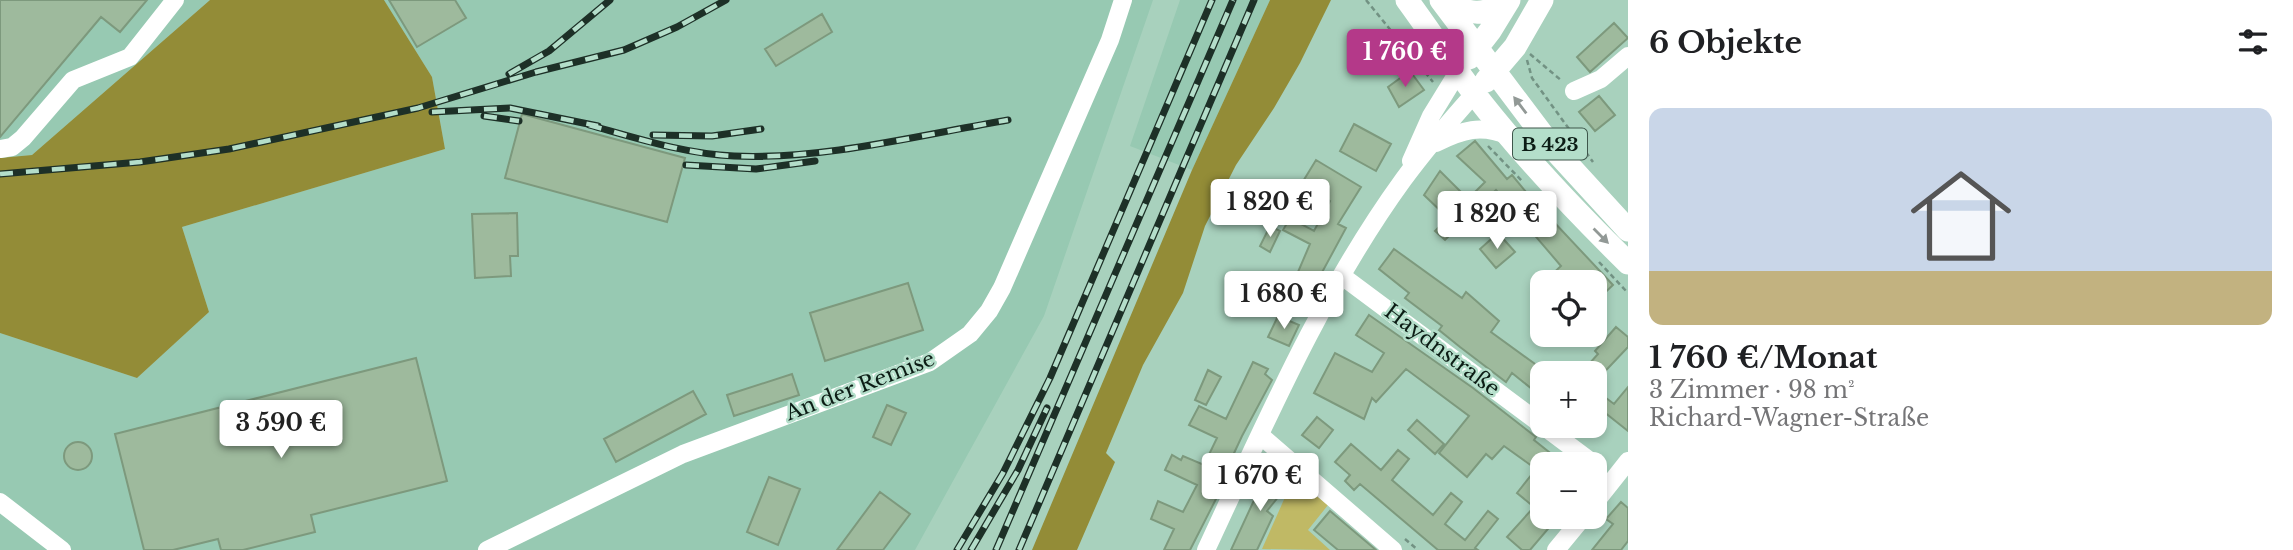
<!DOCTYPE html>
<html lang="de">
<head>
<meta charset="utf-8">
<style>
  body { margin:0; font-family:"Libre Baskerville",serif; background:#f2f2f2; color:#202124; height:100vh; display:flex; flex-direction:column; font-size:26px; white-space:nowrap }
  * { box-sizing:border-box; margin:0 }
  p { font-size:23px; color:#757577 }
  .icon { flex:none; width:38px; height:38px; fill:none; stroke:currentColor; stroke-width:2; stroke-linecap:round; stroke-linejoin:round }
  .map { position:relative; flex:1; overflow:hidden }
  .panel { display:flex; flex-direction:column; background:#fff; width:665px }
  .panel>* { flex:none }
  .controls { position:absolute; left:1530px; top:270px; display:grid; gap:14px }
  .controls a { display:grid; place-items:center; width:77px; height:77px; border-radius:14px; background:#fff; box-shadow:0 4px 10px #0003; font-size:35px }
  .price { position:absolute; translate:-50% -60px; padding:0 16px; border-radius:7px; background:#fff; color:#222; font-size:23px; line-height:46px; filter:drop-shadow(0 2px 4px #0008) }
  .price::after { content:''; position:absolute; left:50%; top:42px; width:21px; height:16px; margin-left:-10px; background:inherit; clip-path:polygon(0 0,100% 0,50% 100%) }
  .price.selected { background:#b43989; color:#fff }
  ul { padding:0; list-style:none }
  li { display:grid; align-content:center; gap:14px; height:371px; padding:0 21px }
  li+li { border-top:2px solid #e0e0e0 }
  li span { display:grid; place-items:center; height:217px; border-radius:14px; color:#555 }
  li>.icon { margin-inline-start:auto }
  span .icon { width:126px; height:126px; fill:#fffc; stroke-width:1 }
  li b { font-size:30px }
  h2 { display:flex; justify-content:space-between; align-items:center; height:84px; padding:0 21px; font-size:30px }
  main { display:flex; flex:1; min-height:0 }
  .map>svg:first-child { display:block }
</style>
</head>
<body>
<main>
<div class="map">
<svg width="1628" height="550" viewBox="0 0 1628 550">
  <rect width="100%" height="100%" fill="#a8d1bd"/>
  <path fill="#97c9b2" d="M0,0H210L32,155L0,158Z
    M384,0H1153L1044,316L915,550H0V333L137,378L209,312L182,227L445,149L432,77Z
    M1180,0H1270L1192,170L1130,146Z"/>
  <path fill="#c0b965" d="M1294,477L1328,505L1308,530L1330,550L1262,549Z"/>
  <path fill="#938c37" d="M210,0H384L432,77L445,149L182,227L209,312L137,378L0,333V158L32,155Z
    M1270,0H1331L1300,63L1274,108L1236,165L1205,226L1183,293L1143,365L1106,453L1115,462L1077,550H1032L1192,170Z"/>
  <path fill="#9eba9d" stroke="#7d997d" stroke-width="2" d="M0,0H147L120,32L101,17L0,137Z
    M389,0H455L466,18L417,47Z
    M822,14L832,32L776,66L765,49Z
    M1614,23L1628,38L1590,72L1577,57Z
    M1381,42L1394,57L1376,71L1364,57Z
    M1410,71L1424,90L1399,107L1388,87Z
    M1599,96L1615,115L1595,131L1579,112Z
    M522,114L685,158L667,222L505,178Z
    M1354,124L1391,144L1376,171L1340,151Z
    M1475,141L1507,179L1512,175L1550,221L1552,220L1613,285L1594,303V282H1544L1561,266L1496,190L1445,240L1435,231L1448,218L1424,195L1440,171L1468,199L1485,182L1457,156Z
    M1316,160L1361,187L1338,224L1346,228L1306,302L1289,293L1310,244L1283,230L1290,218L1314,231L1330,201L1302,183Z
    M517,213L518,256H510L511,276L475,278L472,214Z
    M1270,226L1280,231L1270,252L1260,246Z
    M1498,233L1515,252L1496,268L1480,249Z
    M1394,249L1462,298L1466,292L1499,321L1491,332L1542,369V397L1512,373L1506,382L1460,347L1439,330L1442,326L1405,298L1409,293L1379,269Z
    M908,283L923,330L825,361L810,313Z
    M1369,315L1473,388L1536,437L1534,440L1564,464H1542V516H1559L1530,550H1522L1507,537L1534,507L1517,493L1536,469L1504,446L1492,459L1486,454L1467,477L1439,453L1469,416L1406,369L1376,402L1372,398L1364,419L1314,393L1335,353L1372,372L1384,353L1356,335Z
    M1278,316L1299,325L1289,346L1268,337Z
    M1616,327L1628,337V347L1594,383V373H1581L1598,354L1595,351Z
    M416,358L447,481L311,515L315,532L243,550H221L218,539L173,550H144L115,434Z
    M1253,362L1268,369L1265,374L1272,380L1242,436L1215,494L1218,495L1190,550H1164L1174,529L1151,519L1158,501L1183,512L1197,485L1165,470L1172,455L1181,460L1183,456L1204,465L1217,438L1189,425L1199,406L1226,419Z
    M1208,370L1221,377L1206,405L1195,400Z
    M792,374L799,395L734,416L727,395Z
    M1628,387V431L1594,404V389L1614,404Z
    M693,391L706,414L616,462L604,439Z
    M887,405L906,413L891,445L873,437Z
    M1317,417L1333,430L1319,448L1302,435Z
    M1417,420L1444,444L1435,454L1408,430Z
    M64 456a14 14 0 1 1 28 0a14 14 0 1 1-28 0Z
    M1351,444L1381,470L1398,450L1409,459L1392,480L1433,515L1451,493L1462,502L1445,524L1465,540L1488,511L1498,519L1475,548L1478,550H1438L1360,484L1354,490L1345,481L1350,475L1335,462Z
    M1269,468L1288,477L1279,496L1267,511L1273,516L1257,550H1231Z
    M769,477L800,489L778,545L747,532Z
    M880,492L910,514L883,550H837Z
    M1621,502L1628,508V541L1621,550H1592L1613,524L1606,519Z
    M1330,511L1376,550H1338L1314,530Z"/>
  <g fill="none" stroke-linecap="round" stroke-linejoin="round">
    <path stroke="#729283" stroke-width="2.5" stroke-dasharray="5 3.5" stroke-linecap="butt" d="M1366,0L1433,82
      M1530,54L1562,81
      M1527,60L1532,78L1593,162
      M1488,146L1522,181
      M1599,262L1628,293
      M1405,539L1418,550"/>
    <path stroke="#fff" stroke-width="18" d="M1574,91L1601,79L1628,56
      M1436,143C1462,130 1481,124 1509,136
      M0,149L12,147L23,138L73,80L130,57L175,0
      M1411,161L1431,116L1458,72
      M1342,276L1542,425
      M1542,425L1594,464
      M1260,435L1393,550
      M0,502L62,550
      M1594,504L1628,461
      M487,550L683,454L930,362L970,334L989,311L1002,288L1110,40L1123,0
      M1206,550C1265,424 1321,293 1403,180C1425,150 1450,121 1474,94
      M1556,550L1584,516"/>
    <path stroke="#fff" stroke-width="23" d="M1407,0C1429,30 1450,62 1473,92C1520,153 1573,209 1628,263
      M1441,0L1551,146L1628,230
      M1444,4C1466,12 1486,19 1505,0
      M1469,58L1490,31L1509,0
      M1486,81L1515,47L1542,0"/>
    <g stroke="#1d3027" stroke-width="7">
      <path id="rail" d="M509,74L549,51L610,0
        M432,112L510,108L598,126
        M484,116L519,121
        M589,125C636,138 685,154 734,156C823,160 920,135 1008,120
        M653,135L712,136L761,129
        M686,165L756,169L815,161
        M0,174L140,162L229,149L418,108L536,72L624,50L677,27L726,0
        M957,550L1003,473L1050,378L1212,0
        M971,550L1018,470L1047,408
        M996,550L1233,0
        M1019,550L1254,0"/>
    </g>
    <use href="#rail" stroke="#b4deca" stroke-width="4.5" stroke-dasharray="13" stroke-linecap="butt"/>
  </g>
  <defs><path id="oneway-solid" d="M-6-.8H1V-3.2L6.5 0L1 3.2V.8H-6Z" transform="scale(1.75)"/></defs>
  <g fill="#929996">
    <use href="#oneway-solid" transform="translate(1520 105) rotate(-127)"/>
    <use href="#oneway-solid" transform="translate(1601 236) rotate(45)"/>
  </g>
  <g text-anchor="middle" stroke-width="5" stroke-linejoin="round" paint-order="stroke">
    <rect fill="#b4deca" stroke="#3e564b" stroke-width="2" x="1513" y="128.5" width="74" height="31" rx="5"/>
    <g font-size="19" font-weight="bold" fill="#0c1c15">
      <text x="1550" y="151">B 423</text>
    </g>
    <g font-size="21" fill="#0c1c15" stroke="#b4deca">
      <text transform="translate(1442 350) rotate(37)" y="7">Haydnstraße</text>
      <text transform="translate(860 386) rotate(-21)" y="7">An der Remise</text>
    </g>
  </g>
</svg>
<div class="controls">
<a><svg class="icon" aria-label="locate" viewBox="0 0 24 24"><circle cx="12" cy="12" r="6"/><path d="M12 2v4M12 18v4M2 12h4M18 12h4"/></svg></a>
<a>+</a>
<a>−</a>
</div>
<b class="price selected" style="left:1405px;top:89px">1 760 €</b>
<b class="price" style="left:1270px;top:239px">1 820 €</b>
<b class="price" style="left:1497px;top:251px">1 820 €</b>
<b class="price" style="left:1284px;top:331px">1 680 €</b>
<b class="price" style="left:281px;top:460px">3 590 €</b>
<b class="price" style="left:1260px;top:513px">1 670 €</b>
</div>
<section class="panel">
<h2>6 Objekte<svg class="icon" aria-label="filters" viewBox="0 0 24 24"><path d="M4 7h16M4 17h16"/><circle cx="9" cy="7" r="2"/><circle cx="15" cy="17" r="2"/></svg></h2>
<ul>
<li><span style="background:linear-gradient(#c9d6e8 75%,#c2b280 0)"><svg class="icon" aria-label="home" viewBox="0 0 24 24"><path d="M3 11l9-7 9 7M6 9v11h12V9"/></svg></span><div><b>1 760 €/Monat</b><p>3 Zimmer · 98 m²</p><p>Richard-Wagner-Straße</p></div></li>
</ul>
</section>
</main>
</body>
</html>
